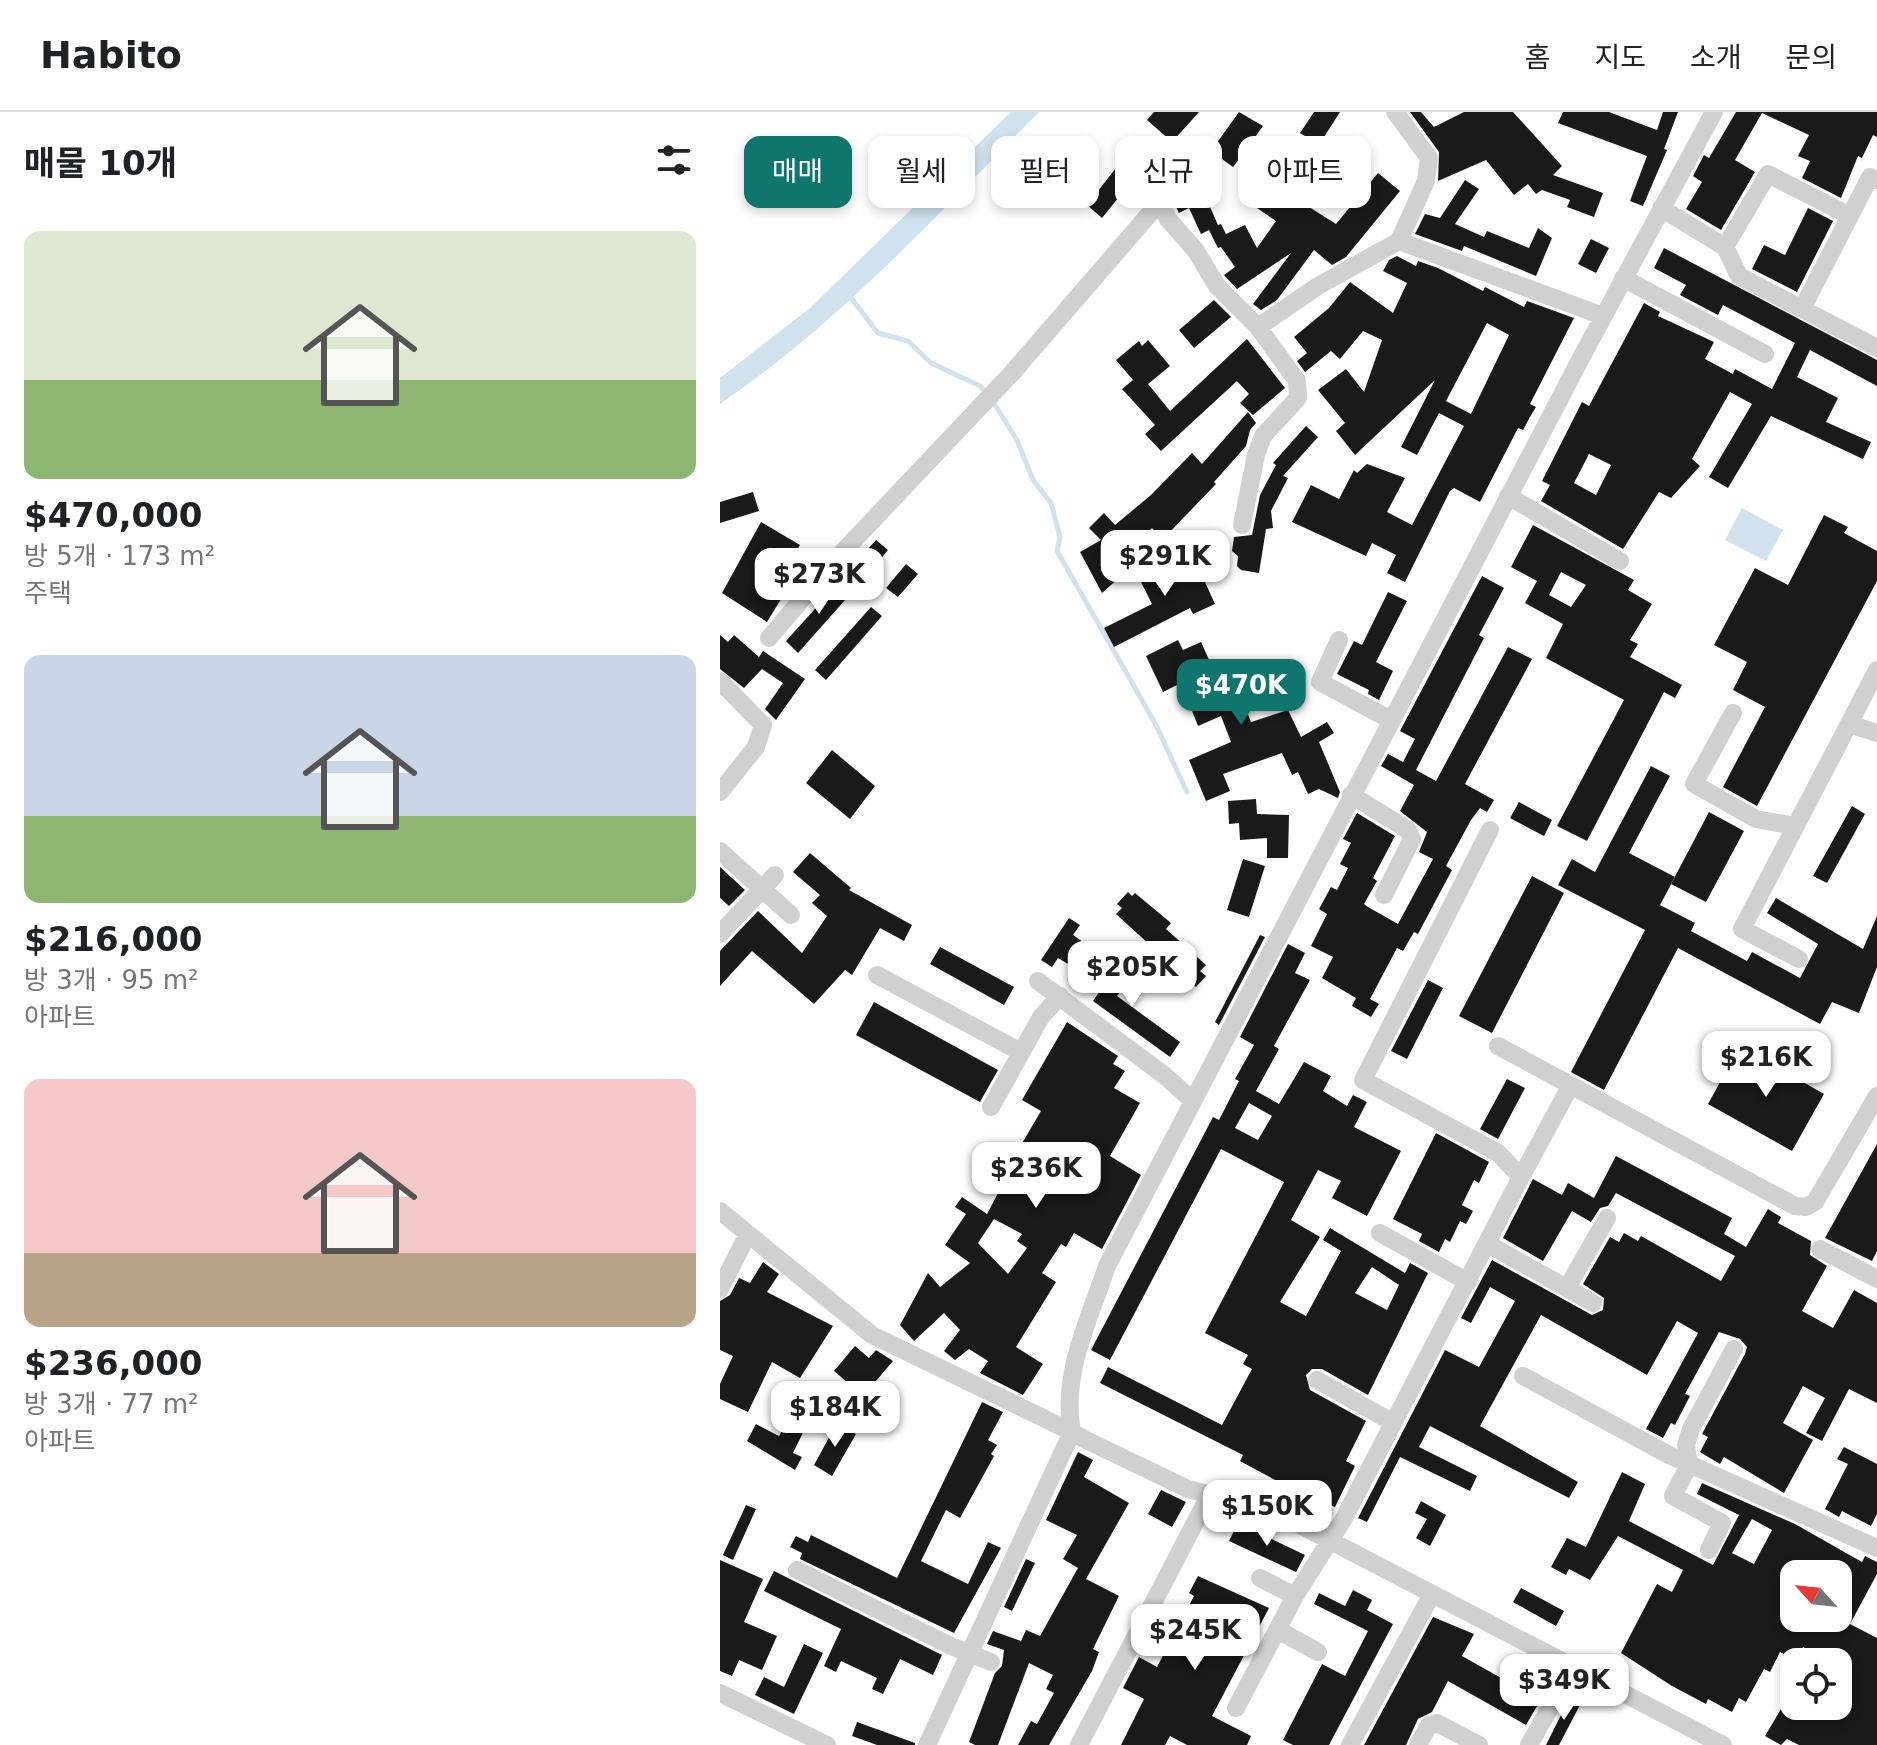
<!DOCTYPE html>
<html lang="ko">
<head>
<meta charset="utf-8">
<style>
  body { margin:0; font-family:"DejaVu Sans","Noto Sans KR",sans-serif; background:#f6f6f6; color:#202124; height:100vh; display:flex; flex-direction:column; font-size:30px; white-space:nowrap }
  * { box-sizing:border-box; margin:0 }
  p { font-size:26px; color:#757577 }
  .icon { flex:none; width:44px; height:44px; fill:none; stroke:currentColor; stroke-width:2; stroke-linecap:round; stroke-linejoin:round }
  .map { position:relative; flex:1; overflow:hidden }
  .side { display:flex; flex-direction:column; background:#fff; width:720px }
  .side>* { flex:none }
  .top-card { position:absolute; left:24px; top:24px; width:760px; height:72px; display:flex; gap:16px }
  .needle { width:52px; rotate:297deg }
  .fabs { position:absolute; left:1060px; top:1448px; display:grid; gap:16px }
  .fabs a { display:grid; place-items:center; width:72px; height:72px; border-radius:16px; background:#fff; box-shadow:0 4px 12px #0003; font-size:40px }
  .price { position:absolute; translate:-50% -68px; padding:0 18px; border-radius:16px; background:#fff; color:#222; font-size:26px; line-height:52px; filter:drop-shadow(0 2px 4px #0008) }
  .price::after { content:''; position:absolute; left:50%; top:48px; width:24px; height:18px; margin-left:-12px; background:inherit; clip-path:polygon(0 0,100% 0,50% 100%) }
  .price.selected { background:#0f766e; color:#fff }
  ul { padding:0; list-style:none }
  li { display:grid; align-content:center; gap:16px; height:424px; padding:0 24px }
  li span { display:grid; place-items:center; height:248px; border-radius:16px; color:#555 }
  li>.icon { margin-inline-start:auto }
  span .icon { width:144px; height:144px; fill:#fffc; stroke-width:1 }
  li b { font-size:34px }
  h2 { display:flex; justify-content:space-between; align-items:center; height:96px; padding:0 24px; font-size:34px }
  .pill { padding:0 28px; border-radius:16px; background:#fff; box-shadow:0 4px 12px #0003; font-size:28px; line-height:72px }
  .pill.selected { background:#0f766e; color:#fff }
  header { display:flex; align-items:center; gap:48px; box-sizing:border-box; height:112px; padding:0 40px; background:#fff; border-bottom:2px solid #e0e0e0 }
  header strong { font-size:38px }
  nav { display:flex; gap:44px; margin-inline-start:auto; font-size:28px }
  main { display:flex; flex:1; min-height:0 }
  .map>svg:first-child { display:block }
</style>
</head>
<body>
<header>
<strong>Habito</strong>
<nav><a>홈</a><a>지도</a><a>소개</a><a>문의</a></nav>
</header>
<main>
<section class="side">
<h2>매물 10개<svg class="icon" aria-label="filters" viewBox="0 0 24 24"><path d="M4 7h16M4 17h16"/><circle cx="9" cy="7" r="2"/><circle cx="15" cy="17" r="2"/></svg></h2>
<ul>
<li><span style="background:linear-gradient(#dfe7d0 60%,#8fb573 0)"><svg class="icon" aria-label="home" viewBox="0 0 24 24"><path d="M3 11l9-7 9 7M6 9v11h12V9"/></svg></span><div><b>$470,000</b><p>방 5개 · 173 m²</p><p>주택</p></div></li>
<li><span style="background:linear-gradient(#c9d6e8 65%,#8fb573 0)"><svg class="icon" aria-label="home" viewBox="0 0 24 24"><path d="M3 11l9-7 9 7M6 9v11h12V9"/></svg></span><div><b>$216,000</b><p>방 3개 · 95 m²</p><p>아파트</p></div></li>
<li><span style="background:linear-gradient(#f6c9c9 70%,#b9a48a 0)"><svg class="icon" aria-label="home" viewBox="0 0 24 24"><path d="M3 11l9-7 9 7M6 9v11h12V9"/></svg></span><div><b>$236,000</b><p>방 3개 · 77 m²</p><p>아파트</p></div></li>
</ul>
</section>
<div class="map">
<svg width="1157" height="1633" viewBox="0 0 1157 1633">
  <rect width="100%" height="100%" fill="#fff"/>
  <path fill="#cfe2ee" d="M291,0H319C217,103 120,210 0,292V266L90,196Z
    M1022,396L1063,418L1046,449L1005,428Z"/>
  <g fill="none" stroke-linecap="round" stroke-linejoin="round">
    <path stroke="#cfe2ee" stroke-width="5" d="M128,182L158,221L188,229L211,251L260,274L270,285L297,328L313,368L331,391L340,425L337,439L435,611L467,680"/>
  </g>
  <path fill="#1a1a1a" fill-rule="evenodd" d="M434,0H479L452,30L427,8Z
    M519,0L543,14L513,55L491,39Z
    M594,0H620L599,33L580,21Z
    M690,0H701L714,15L744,0H793L842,54L833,63L883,81L874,105L847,95L850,88L822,78L816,82L808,72L794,83L766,48L718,69L719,40Z
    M843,0H889L937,18L943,0H958L944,37L947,38L923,94L910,89L927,44L838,11Z
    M1016,0H1157V25L1153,23L1142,46L1138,44L1121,86L1082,66L1090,49L1078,44L1089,23L1042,1L1015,48L1035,60L1001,118L966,97L982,70L973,64L984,43L989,46Z
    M403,47L416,64L382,106L367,93Z
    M534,60L616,112L658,61L680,79L626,145L612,153L594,138L557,188L541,198L533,192L571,141L517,177L504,163L515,155L501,135L498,136L489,118L481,122L469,96L459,101L450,83L489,64L498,83L487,88L498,113L501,112L506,122L525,113L537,136L556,109L537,96L542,89L523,77Z
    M745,68L759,77L735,112L764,125L767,119L809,136L818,116L832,126L816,164L744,134L742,139L695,122L705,102L720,106Z
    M1088,96L1113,109L1077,180L1032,157L1044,133L1065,143Z
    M871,127L889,136L876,161L858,152Z
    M944,136L1157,248V274L1090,238L1077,265L1118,286L1106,310L1151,330L1143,347L1051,304L1008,376L989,365L1032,292L1010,280L972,347L980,354L951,386L939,380L903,437L821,389L830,373L822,369L862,290L869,294L924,191L940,200L938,204L994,230L985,247L1013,262L1015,257L1052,277L1075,231L1003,193L998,203L960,183L966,173L934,156ZM869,342L891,353L876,383L854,371Z
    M677,144L696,154L698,149L718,156L763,179L765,175L804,195L807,189L854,206L810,292L816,295L810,305L803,318L798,316L760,390L734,376L730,379L685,470L667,461L676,443L652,431L646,444L572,410L591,373L619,387L634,358L637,361L647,352L685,366L667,400L692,413L744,314L719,301L697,343L681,335L715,268L635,343L616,319L625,311L598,278L626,257L644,280L662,228L643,219L620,247L611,239L585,260L577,249L587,241L574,225L609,196L630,170L673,201L687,171L663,159L669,148ZM767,211L789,223L751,302L726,289Z
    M494,188L511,205L474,236L459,218Z
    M527,227L565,276L533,303L520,291L529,282L517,269L441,339L425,322L435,313L402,277L413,268L396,248L419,229L422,234L428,228L450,254L428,272L450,299Z
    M528,300L536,311L530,318L526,334L494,370L496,372L442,428L432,416L414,432L424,444L382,481L360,440L381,428L369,416L384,401L395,413L431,383L472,341L482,352Z
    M586,314L598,325L563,364L568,366L551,399L553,416L546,417L539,461L521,458L517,454L518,444L512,439L514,425L532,423L540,383L556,353L553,351Z
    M33,380L39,399L0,411V390Z
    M1104,403L1128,415L1124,421L1157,439V469L1037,694L1003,675L1045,595L1013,578L1027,550L994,533L1035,456L1068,473Z
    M41,410L80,433L71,448L52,437L41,457L69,474L47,510L2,481Z
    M813,413L914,468L908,478L932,492L910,528L918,532L910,545L962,573L955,586L944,580L867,729L837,714L904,588L826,546L843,512L805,491L817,469L791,455ZM841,460L866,473L851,495L829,483Z
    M156,428L168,438L149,461L136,450Z
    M471,439L495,492L473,502L470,496L394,535L384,516L432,492L418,464Z
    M186,452L198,462L178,485L166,476Z
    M762,464L784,476L759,523L764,526L696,658L716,669L788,535L812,547L745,672L774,688L767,700L760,696L751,708L726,754L732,758L698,822L694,820L683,839L677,836L650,887L659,892L651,905L632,894L636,886L602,866L613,845L591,834L607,802L599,797L611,775L617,778L628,756L620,752L631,731L623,727L637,701L675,724L653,766L657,769L644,792L648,795L678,812L713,747L699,740L707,720L680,699L694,673L661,654L668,642L683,650L695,627L680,619Z
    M121,468L133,479L78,541L66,529Z
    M668,480L687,489L656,550L673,559L659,588L648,582L649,578L617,562L634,529L642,533Z
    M151,495L162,504L106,568L95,558Z
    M0,523L8,530L14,523L39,545L43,539L85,567L56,608L45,597L63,571L42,557L24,576L0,557Z
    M458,528L463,538L481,530L491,552L476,559L485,580L514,568L531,610L568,598L581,625L607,610L614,621L599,630L620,680L618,686L599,677L588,682L578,660L572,663L562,641L503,662L510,679L486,689L469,648L511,630L501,604L478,614L461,571L443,580L426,544Z
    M112,638L155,674L130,707L86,671Z
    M931,654L950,664L909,741L955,765L940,793L975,811L971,819L1027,849L1032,840L1080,866L1098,832L1047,801L1056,786L1143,837L1157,804V855L1139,901L1112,890L1100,912L958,836L884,978L851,960L925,818L838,773L852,747L875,760Z
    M536,687L537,702L569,703L568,746H547V726L520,728L519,711L509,712L508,689Z
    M799,690L832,708L824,724L790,706Z
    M1132,694L1145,702L1107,771L1093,764Z
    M989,700L1024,719L986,790L951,772Z
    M90,741L131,776L129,778L192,813L184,829L160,816L132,863L125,858L94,892L32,839L0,874V839L38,799L82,841L107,804L92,791L100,783L73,760Z
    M523,747L545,754L529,805L507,798Z
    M0,755L25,778L9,794L0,786Z
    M812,764L844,781L772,921L739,904Z
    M408,780L412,784L415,781L451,811L446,817L486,853L480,859L486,864L476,875L396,802L402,796L397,792Z
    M349,806L360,813L353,823L363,830L348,852L338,846L332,855L321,848Z
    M540,823L545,825L499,913L495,910Z
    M568,832L585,841L575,861L590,868L554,934L559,937L536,979L559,992L584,950L611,964L603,979L627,994L633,983L647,990L634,1015L681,1039L647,1104L612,1086L621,1069L598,1058L571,1108L600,1125L560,1190L586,1204L621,1139L603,1128L610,1116L685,1161L690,1151L708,1161L648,1283L602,1257H592L586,1263L590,1278L646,1309L626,1349L635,1354L615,1395L570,1376L520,1349L523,1343L380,1271L388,1255L502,1313L532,1257L523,1252L528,1243L485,1221L564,1070L501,1037L390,1248L371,1238L493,1005L499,1008L519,969L515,967L534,933L520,925ZM529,991L552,1004L538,1028L515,1016ZM652,1155L679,1173L667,1198L635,1181Z
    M220,835L294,875L284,893L210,852Z
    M405,843L420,854L397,884L460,930L450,945L373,889Z
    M708,868L723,876L687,947L671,939Z
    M154,890L278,958L260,990L136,923Z
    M347,910L398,944L393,952L405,959L394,976L420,991L390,1044L421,1063L382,1137L354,1121L346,1135L341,1132L322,1161L336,1170L296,1235L323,1252L303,1283L260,1261L268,1249L249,1237L235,1248L224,1239L240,1218L224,1201L194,1229L180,1213L208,1161L220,1175L250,1151L225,1133L246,1102L235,1095L242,1085L267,1102L284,1070L278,1066L281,1061L278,1056L267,1047L275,1033L294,1045L321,999L302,988ZM334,1032L362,1048L350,1068L322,1052ZM274,1107L302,1122L297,1129L307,1136L288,1162L258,1131Z
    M1020,934L1104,982L1072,1039L988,992Z
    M787,967L805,976L778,1027L760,1017Z
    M716,1021L769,1050L759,1071L754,1068L742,1093L753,1099L746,1112L740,1109L730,1130L725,1127L719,1140L699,1129L702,1122L673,1107Z
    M1157,1032V1139L1152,1149L1105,1126Z
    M896,1044L1012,1106L1004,1122L1026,1135L1048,1097L1061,1105L1058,1111L1091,1129L1090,1143L1107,1154L1082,1199L1113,1216L1134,1178L1157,1191V1291L1129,1277L1102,1329L1086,1321L1105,1286L1083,1274L1063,1311L1093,1328L1064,1381L1004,1345L1000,1352L980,1340L988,1325L982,1322L1025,1242L1027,1235L1020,1227L999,1220L965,1282L970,1284L955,1313L951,1311L943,1326L926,1317L978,1221L957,1209L927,1263L821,1203L760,1314L858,1370L849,1386L710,1314L699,1335L757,1364L750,1379L680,1345L647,1410L638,1406L725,1238L759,1255L795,1189L770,1175L751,1211L741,1206L772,1148L872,1203L883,1198L884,1186L863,1172L890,1125L899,1130L904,1121L918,1129L921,1124L1001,1169L1015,1144L896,1081L888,1094L880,1096L871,1110L852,1099L823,1149L783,1126L813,1067L842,1083L848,1071L874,1086Z
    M43,1150L59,1162L47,1180L113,1214L80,1266L52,1250L28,1300L0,1287V1272L13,1244L0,1238V1189L10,1183L19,1166L30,1171Z
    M135,1234L149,1246L156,1238L173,1249L133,1296L118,1283L128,1271L114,1259Z
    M82,1284L97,1292L73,1341L82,1345L75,1358L27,1329L36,1312L59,1324Z
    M262,1290L283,1300L268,1328L277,1333L271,1342L274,1344L240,1406L226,1398L201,1449L248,1472L268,1430L281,1436L234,1521L80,1447L82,1441L70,1435L76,1424L88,1430L91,1423L177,1466Z
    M117,1311L136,1322L112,1364L94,1353Z
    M1124,1335L1157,1352V1402L1151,1414L1122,1399L1119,1405L1105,1397L1128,1352L1117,1347Z
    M358,1340L373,1348L364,1365L409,1391L366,1467L399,1484L373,1537L379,1540L372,1559L329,1633H298L311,1609L317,1612L334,1581L326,1577L333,1563L309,1551L278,1633H255L249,1630L275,1561L282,1554L284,1538L267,1532L273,1519L301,1529L306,1518L320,1524L358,1456L343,1447L357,1423L326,1408Z
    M902,1360L925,1372L909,1409L993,1453L1019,1403L977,1382L982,1371L1075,1412L1142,1450L1145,1444L1157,1450V1462L1130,1512L1157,1526V1633H1079L1067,1627L1061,1633L1045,1624L1064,1592L1118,1594V1550H1110L1083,1535L1076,1548L1060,1540L1050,1560L1044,1557L1026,1590L1019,1586L1012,1600L988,1587L986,1592L952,1574L901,1541L937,1472L952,1480L963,1458L898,1424L870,1468L849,1457L846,1463L831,1455L847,1426L866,1435ZM1032,1407L1052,1418L1034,1452L1012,1441ZM1074,1462H1118V1506H1074Z
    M441,1378L466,1390L452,1415L428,1402Z
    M701,1389L726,1403L710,1434L696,1426L707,1407L695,1401Z
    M26,1393L36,1397L13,1448L3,1443Z
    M518,1411L585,1443L576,1460L509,1429Z
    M306,1447L315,1451L292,1499L284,1495Z
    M0,1448L43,1467L24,1510L57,1524L42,1558L19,1548L12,1564L0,1559Z
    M54,1459L222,1543L213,1563L180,1547L163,1582L152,1577L157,1566L121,1549L116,1560L104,1554L121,1517L44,1479Z
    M478,1464L549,1496L492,1604L531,1624L527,1633H467L450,1624L445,1633H401L424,1587L403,1576L419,1545L437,1555L474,1484L469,1481Z
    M801,1476L844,1499L836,1514L793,1490Z
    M633,1478L652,1488L647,1498L673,1512L609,1633H573L563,1628L602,1552L625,1564L648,1519L594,1492L599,1481L625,1494Z
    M713,1505L754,1522L742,1544L783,1567L796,1544L834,1565L806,1613L728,1569L712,1600L698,1607L686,1633H644Z
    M84,1532L103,1541L74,1602L35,1583L44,1565L64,1575Z
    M850,1585L861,1591L839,1633H826Z
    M137,1610L195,1631V1633H157L132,1624Z"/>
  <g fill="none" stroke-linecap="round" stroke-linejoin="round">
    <path stroke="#d0d0d0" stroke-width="18" d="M675,0L709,46L706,69L679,129
      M994,0L861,246L387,1154C369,1208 341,1263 352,1320L366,1328L468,1377L557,1401L1003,1633
      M419,42L448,107L476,139L497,174L538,215L577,269L578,286L543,324L536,343L522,413
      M941,96L1005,135L1019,164L1157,236
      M1005,135L1048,62L1130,104
      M903,166L1045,242
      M1082,197L1150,65L1157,68
      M538,215L598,174L679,129L883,204
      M788,384L900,449
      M49,526L116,447L292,261L439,91
      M619,528L600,570L671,608
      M0,569L43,613L36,635L0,680
      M1013,601L974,672L1036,707L1075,714
      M1129,612L1157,621
      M631,683L688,718L692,727L664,783
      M0,739L71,803
      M0,822L55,763
      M1079,847L1022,817L1157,558
      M157,863L301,940
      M318,869L444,963L473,989
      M778,934L1075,1094L1086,1095L1095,1090L1157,984
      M271,995L321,905L340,884
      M801,1065L851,973
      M0,1099L152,1223L352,1320L207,1633
      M660,1121L748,1170
      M768,1132L873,1191
      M1100,1137L1157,1167
      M847,1176L887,1106
      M0,1177L28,1122
      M803,1264L949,1343L1157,1436
      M597,1268L672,1310
      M989,1438L1002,1411L953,1384L969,1353L966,1333L971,1317L1014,1237
      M77,1458L231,1534L271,1550
      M540,1466L575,1484
      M558,1518L598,1540
      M0,1581L107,1633
      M516,1596L575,1484L623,1408L801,1065L778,1041L643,968L770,718
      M359,1633L489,1384
      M630,1633L712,1482
      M698,1633L709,1613L717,1611L759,1633
      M809,1633L853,1555"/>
  </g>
</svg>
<div class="fabs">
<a><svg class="needle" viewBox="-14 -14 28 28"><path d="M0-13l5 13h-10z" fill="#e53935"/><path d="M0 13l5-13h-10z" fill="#757577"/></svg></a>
<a><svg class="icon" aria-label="locate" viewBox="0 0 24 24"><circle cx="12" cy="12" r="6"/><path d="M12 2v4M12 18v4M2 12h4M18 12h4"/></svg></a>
</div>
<b class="price" style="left:445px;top:486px">$291K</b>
<b class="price" style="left:99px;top:504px">$273K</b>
<b class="price selected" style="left:521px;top:615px">$470K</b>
<b class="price" style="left:412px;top:897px">$205K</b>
<b class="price" style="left:1046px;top:987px">$216K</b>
<b class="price" style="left:316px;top:1098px">$236K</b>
<b class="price" style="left:115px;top:1337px">$184K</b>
<b class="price" style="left:547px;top:1436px">$150K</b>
<b class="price" style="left:475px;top:1560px">$245K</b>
<b class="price" style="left:844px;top:1610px">$349K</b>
<div class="top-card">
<a class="pill selected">매매</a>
<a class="pill">월세</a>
<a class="pill">필터</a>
<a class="pill">신규</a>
<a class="pill">아파트</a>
</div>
</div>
</main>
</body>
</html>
